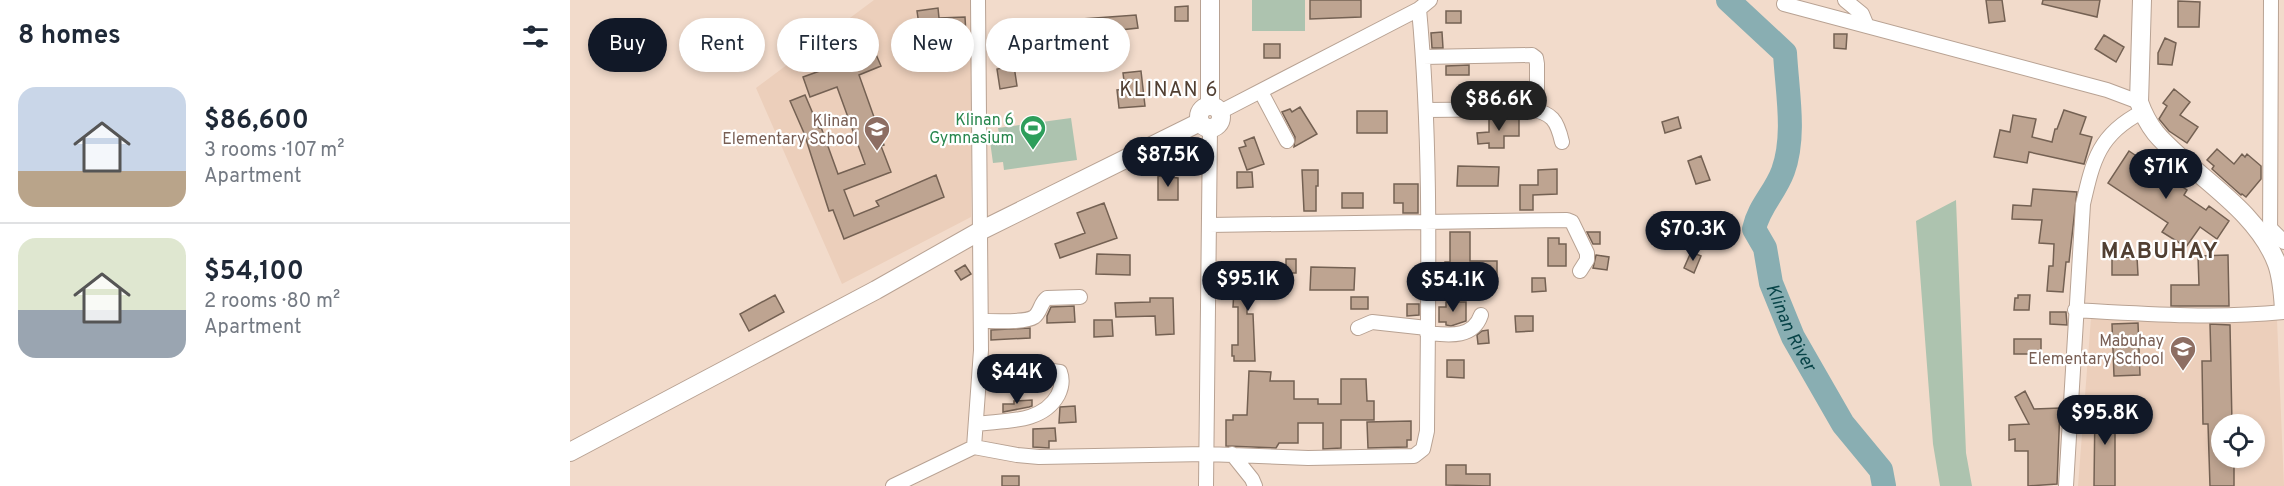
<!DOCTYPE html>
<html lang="en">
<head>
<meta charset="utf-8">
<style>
  body { margin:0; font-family:Overpass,sans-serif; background:#f6f6f7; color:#1f2937; height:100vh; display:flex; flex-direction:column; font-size:22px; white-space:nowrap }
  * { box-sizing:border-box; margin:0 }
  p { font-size:20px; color:#747a83 }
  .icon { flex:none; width:33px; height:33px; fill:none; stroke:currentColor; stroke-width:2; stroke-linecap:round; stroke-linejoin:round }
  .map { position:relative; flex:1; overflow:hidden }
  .sheet { display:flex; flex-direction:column; background:#fff; width:570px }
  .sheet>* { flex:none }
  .hud { position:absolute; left:18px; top:18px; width:570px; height:54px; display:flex; gap:12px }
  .buttons { position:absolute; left:1641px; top:414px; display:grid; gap:12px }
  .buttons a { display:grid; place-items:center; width:54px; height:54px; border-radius:50%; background:#fff; box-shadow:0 3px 9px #0003; font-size:30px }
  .price { position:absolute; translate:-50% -51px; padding:0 14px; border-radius:21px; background:#111827; color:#fff; font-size:20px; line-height:39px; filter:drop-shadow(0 2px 3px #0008) }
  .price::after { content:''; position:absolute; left:50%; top:36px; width:18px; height:14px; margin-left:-9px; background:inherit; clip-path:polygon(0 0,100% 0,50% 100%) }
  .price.selected { background:#222; color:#fff }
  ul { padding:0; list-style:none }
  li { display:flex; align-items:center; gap:18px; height:150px; padding:0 18px }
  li+li { border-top:2px solid #e0e1e3 }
  li span { display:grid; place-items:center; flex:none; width:168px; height:120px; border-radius:18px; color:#555 }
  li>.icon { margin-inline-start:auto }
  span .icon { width:72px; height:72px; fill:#fffc; stroke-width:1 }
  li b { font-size:26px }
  h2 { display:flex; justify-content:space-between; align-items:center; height:72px; padding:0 18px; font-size:26px }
  .chip { padding:0 21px; border-radius:27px; background:#fff; box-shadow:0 3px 9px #0003; font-size:21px; line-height:54px }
  .chip.selected { background:#111827; color:#fff }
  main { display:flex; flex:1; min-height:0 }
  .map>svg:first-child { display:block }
</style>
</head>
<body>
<main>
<section class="sheet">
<h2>8 homes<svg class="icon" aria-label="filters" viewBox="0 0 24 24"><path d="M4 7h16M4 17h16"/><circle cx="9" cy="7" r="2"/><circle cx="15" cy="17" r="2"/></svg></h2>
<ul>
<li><span style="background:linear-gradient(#c9d6e8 70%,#b9a48a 0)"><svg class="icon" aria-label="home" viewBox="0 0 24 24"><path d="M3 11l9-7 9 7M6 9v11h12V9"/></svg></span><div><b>$86,600</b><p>3 rooms · 107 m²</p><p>Apartment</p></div></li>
<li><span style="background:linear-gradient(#dfe7d0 60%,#9aa5b1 0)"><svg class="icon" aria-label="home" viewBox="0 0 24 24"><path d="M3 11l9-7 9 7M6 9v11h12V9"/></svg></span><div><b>$54,100</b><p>2 rooms · 80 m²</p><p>Apartment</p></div></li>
</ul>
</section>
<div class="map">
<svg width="1714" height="486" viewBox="0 0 1714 486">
  <rect width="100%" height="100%" fill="#f2dbcb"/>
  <path fill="#eccfbb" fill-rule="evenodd" d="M304,0H401V217L272,284L186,88Z
    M1521,318L1707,320L1714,486H1508ZM1652,424H1684V458H1652Z"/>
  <path fill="#adc3af" d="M682,0H735V31H682Z
    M501,118L507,160L434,170L433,162L423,163L420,141L430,140L428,128Z
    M1386,200L1396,453L1402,486H1370L1363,444L1346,221Z"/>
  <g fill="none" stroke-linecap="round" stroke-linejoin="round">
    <path stroke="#89aeb2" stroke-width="24" id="s1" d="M1158,0L1215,53C1217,91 1226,135 1213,171C1205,193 1189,206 1184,229L1195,248L1201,283L1223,337L1273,424L1311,470L1314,486"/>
  </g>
  <path fill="#bea491" stroke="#746153" stroke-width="1.5" d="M740,0H791V17L740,19Z
    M1416,0H1432L1435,21L1419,23Z
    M1473,0H1530L1527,17L1472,4Z
    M1608,1L1630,2L1629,27H1608Z
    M618,6V21H605V7Z
    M368,8L369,18L395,17L397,54L381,55L380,28L350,32L347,11Z
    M876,11H891V23H876Z
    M566,15L568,28L532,32L533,37H531L534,64L518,66L512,19Z
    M872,32L873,48H862L861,33Z
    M1264,34H1277L1276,49L1264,48Z
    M1534,35L1554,47L1546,62L1525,49Z
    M1595,38L1606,43L1602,65L1588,64V53Z
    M694,44H710V58H694Z
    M302,45L311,66L289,75L314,145L311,146L321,172L274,190L284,216L309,206L306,201L366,175L374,197L274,239L263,210L259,211L234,133L220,101L235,95L249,128L251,127L268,174L295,164L267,87L240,97L233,77L283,59L281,53Z
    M899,65V75H876V66Z
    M444,66L447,86L430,89L427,69Z
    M571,71L575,106L549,108L547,90L555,89L553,73Z
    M1604,89L1620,102L1610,115L1628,127L1617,143L1599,131L1589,119L1597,106L1593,103Z
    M925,94V100L885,101V96Z
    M730,107L747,134L724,147L725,137L712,112L720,109L722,112Z
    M1494,110L1516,117L1510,134L1522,137L1514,164L1459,152L1457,163L1424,157L1430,130L1440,132L1443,115L1466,119L1462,137L1482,142L1485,129H1487Z
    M787,111H817V133H787Z
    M1108,117L1111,128L1095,133L1092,122Z
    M919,118H949V136H934V148H919V143L908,144L907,133L919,132Z
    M684,137L694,164L677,170L669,148L676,146L674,141Z
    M1647,149L1664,164L1672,154L1675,157L1677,154L1691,166V179L1676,197L1672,194L1671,195L1642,169L1644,166L1637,160Z
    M1559,151L1617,190L1614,195L1636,210L1639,206L1659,221L1647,239L1630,227L1616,247L1592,232L1598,223L1538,183Z
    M1131,156L1140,180L1126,184L1118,161Z
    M888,166L929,167L928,186H887Z
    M987,169V194L963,195V210H950V185H968V170Z
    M732,170H748V186H746V211H734Z
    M667,172H682L683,187L667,188Z
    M588,176L608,178V200H588Z
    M824,184H848V213H833V203H824Z
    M1463,189L1507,192L1499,262H1496L1493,292L1477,291L1479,266H1483L1484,244L1469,243L1472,220L1442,219L1443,205L1461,206Z
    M772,193H793V208H772Z
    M534,203L547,238L490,258L485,244L515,233L507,213Z
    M880,232H900V261H927V288H914V281H881V275H875V262H880Z
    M1017,232H1030V244H1023Z
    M978,238H989V244H996V266H978Z
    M1121,252L1131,256L1124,273L1114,268Z
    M527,254L560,255V275L526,274Z
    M1026,255L1039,257L1037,270L1023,268Z
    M1658,255L1659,306H1601V285H1629L1628,256Z
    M1567,257L1568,275H1542V258Z
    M716,259H726V273H716Z
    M395,265L401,274L391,280L385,271Z
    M741,267L785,268L784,290H740Z
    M665,273H710V286H677V314H683L685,361H664V356H662V345H668V307H663Z
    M962,278H975L976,291L962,292Z
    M205,295L214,312L179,331L170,314Z
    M1448,295H1460L1459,310H1444L1445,298H1448Z
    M781,297H798V309H781Z
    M580,298H603L604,334L586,335L585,316L546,317L545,303L580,302Z
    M876,302H896V321L881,326L876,325V322H869V307H876Z
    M837,304H849V315L837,316Z
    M504,306L505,322L477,323V316L481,307Z
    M1480,312H1496L1497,325L1480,324Z
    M945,316H963V331L946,332Z
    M524,320H542L543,336L524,337Z
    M1568,323L1570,375L1544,376L1542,324Z
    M1640,324L1660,325L1662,424H1652V458H1664V486H1640L1638,424H1633L1632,361H1641Z
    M460,328V338L421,340V330Z
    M918,330L919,343L908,344L907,335L912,331Z
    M1444,339H1471V354H1444Z
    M877,360H894V378L877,377Z
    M425,364H440V382H425Z
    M679,371L701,372L700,381H724V399H748V404H771V379H796L797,401H804V420H771V448L753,449V423H728V443H709L706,448L656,446V420H663V415H677Z
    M1455,391L1464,409L1490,408L1487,484L1458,486V451H1445V439L1439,440V425L1459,424L1445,397Z
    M462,400V406L459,407L433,412V404H444V401Z
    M1525,405H1545V486H1524Z
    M505,406L506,422L489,423L490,407Z
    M841,421V440H837V447L798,448L797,422Z
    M485,428L486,441H479V448L463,447V429Z
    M876,465H896V474H920V486L876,485Z
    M432,476H449V486H432Z"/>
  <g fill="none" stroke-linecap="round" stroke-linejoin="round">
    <g stroke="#b8a293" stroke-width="16">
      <path id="street" d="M1275,0L1292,14L1297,26
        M1214,4L1537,90L1569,102
        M853,57L962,55L966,58L967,64V110
        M691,92L717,141
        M857,110L960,109C982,113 987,120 992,142
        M650,112L820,24L849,9L860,0
        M639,225L997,220L1002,222L1017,253V260L1010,271
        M1701,229L1714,242
        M1700,247L1701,0
        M1505,310C1575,314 1644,319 1714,312
        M411,321C422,321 455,323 464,317C471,312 470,303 477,298L510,297
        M788,328L802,322L857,328
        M857,333C878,335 903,339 911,315
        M406,424C434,420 472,424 488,395C492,387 493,380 490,372L467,369
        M404,447L447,455L469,457L636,454L738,458L844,456L853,449L857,431C858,290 862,149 849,9
        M662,454L682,479L685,486
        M323,486L404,447L411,350L408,0
        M636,486L640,128
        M1496,486L1513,204C1523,160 1529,134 1572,112"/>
    </g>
    <g stroke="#b8a293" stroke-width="20">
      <path id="secondary" d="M640,0V106
        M1572,0L1569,102C1579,130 1591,140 1612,159C1646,189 1691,220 1707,264C1712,278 1713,294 1714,309
        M629 117a11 11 0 1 1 22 0a11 11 0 1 1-22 0Z
        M0,452L306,290L410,231L630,122"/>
    </g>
    <use href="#street" stroke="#fff" stroke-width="14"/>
    <use href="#secondary" stroke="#fff" stroke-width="18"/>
  </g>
  <defs>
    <g id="stadium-pin" transform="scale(1.35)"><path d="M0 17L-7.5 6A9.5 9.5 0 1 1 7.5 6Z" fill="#2e9e5b" stroke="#fff"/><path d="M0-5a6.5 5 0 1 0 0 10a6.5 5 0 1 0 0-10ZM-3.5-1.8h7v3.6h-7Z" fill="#fff"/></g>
    <g id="school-pin" transform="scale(1.35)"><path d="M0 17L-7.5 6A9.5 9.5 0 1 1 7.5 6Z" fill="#8d6e63" stroke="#fff"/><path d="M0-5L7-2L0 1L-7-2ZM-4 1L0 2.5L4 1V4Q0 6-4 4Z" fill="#fff"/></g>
  </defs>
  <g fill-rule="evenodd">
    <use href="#stadium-pin" x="463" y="128"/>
    <use href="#school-pin" x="307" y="129"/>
    <use href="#school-pin" x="1613" y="349"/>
  </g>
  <g text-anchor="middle" stroke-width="4.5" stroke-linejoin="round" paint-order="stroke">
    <g font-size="16" fill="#27864d" stroke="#fff" text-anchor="end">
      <text x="444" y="125">Klinan 6<tspan x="444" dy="18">Gymnasium</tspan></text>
    </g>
    <g font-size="16" fill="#785e54" stroke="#fff" text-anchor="end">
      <text x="288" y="126">Klinan<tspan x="288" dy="18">Elementary School</tspan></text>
      <text x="1594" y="346">Mabuhay<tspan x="1594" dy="18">Elementary School</tspan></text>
    </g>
    <g font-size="18" font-style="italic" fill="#084448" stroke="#fff">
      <text dy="6" stroke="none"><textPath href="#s1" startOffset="368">Klinan River</textPath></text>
    </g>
    <g font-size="20" letter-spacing="1.5" fill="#513f32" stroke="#fff">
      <text x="599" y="96">KLINAN 6</text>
    </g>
    <g font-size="22" font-weight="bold" letter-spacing="1.5" fill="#513f32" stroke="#fff">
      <text x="1590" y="258">MABUHAY</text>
    </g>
  </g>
</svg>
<div class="buttons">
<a><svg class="icon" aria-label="locate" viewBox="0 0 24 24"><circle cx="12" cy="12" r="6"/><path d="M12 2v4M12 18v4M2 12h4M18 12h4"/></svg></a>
</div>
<b class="price selected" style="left:929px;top:132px">$86.6K</b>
<b class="price" style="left:598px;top:188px">$87.5K</b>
<b class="price" style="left:1596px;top:200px">$71K</b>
<b class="price" style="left:1123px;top:262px">$70.3K</b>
<b class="price" style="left:678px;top:312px">$95.1K</b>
<b class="price" style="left:883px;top:313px">$54.1K</b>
<b class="price" style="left:447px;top:405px">$44K</b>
<b class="price" style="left:1535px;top:446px">$95.8K</b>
<div class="hud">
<a class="chip selected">Buy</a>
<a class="chip">Rent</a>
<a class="chip">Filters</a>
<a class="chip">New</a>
<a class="chip">Apartment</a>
</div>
</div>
</main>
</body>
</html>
